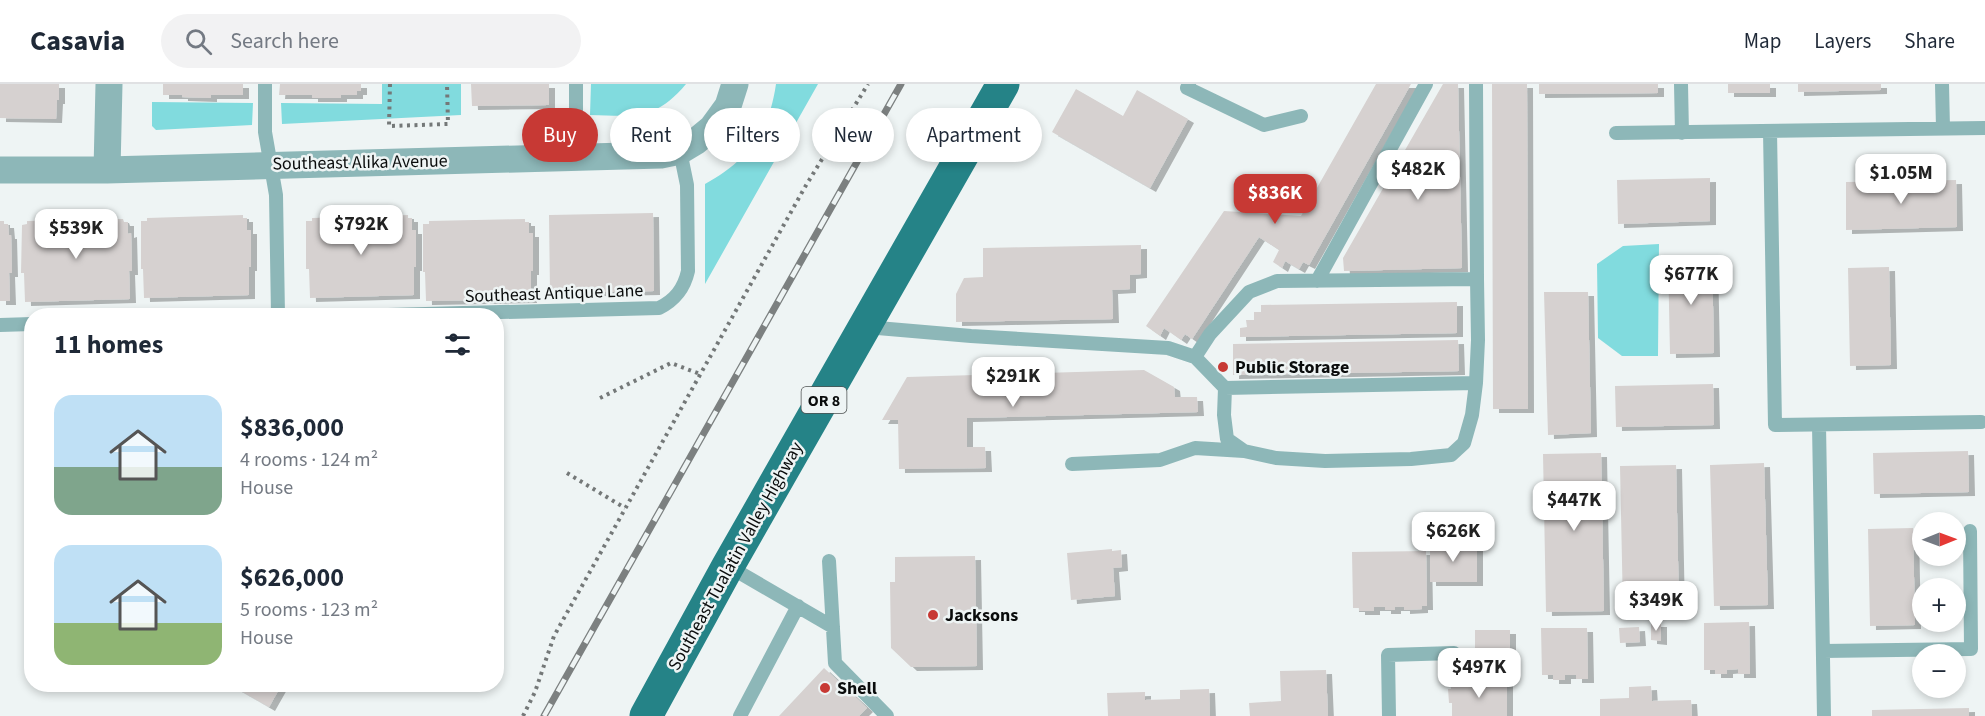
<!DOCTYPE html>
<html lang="en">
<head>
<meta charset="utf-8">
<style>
  body { margin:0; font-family:"Source Sans 3",sans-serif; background:#f2f2f3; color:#1f2937; height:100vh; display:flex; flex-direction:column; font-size:22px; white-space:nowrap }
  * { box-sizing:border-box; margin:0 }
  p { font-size:20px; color:#747a83 }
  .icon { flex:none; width:33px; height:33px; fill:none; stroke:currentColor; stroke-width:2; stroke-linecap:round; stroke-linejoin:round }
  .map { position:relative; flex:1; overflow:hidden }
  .sheet { position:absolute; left:24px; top:224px; width:480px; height:384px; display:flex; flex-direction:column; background:#fff; border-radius:24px; box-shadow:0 3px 9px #0003 }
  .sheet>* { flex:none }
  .guide { position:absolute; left:522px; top:24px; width:570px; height:54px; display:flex; gap:12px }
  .needle { width:39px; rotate:89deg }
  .buttons { position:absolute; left:1912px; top:428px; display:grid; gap:12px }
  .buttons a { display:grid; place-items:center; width:54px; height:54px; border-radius:50%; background:#fff; box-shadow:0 3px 9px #0003; font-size:30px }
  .price { position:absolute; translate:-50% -51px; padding:0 14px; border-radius:12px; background:#fff; color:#222; font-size:20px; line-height:39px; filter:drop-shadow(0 2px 3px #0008) }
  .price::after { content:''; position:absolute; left:50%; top:36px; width:18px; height:14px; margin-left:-9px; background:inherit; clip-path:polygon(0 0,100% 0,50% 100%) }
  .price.current { background:#c73934; color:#fff }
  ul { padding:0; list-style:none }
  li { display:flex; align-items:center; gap:18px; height:150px; padding:0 30px }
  li span { display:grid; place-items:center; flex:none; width:168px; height:120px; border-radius:18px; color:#555 }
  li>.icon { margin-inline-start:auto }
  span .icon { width:72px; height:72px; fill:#fffc; stroke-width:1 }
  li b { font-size:26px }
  h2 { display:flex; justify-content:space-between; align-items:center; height:72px; padding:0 30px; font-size:26px }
  .chip { padding:0 21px; border-radius:27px; background:#fff; box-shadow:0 3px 9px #0003; font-size:21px; line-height:54px }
  .chip.current { background:#c73934; color:#fff }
  header { display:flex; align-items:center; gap:36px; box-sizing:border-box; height:84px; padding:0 30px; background:#fff; border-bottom:2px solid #e0e1e3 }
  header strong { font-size:28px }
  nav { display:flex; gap:33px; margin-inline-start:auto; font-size:21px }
  .search { width:420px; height:54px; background:#f2f2f3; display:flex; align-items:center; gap:15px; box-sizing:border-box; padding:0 21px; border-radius:33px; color:#747a83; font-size:22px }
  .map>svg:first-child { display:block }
</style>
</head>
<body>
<header>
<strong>Casavia</strong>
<div class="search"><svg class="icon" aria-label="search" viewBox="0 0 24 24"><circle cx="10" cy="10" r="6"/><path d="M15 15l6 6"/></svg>Search here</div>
<nav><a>Map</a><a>Layers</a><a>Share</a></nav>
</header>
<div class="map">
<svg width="1985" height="632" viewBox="0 0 1985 632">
  <defs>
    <filter id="shadow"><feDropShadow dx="6" dy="4" stdDeviation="0" flood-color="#0004"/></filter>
  </defs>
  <rect width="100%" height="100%" fill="#eef4f4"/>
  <path fill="#81dbde" d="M382,0H461V31L282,40L281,19L382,20Z
    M591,0H686C655,37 635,32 590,31Z
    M776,0H818L705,200V100C748,76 769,49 776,0Z
    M152,18L253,19L252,41L156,46L152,42Z
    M1659,160L1658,272H1622L1598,254L1597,180L1623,162Z"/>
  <path fill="#d6d1d0" filter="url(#shadow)" d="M0,0H59V16H57L56,35L0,34Z
    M163,0H243V11H211V14L182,13V11H163Z
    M280,0H361V7H357V11H341V14H312V11H279Z
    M471,0H549V21L472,22Z
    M1376,0H1411L1309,181L1303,178L1299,185L1285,177L1282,184L1273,178L1279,166L1259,153L1192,255L1185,250L1181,256L1164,244L1160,252L1146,242L1224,127L1301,132Z
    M1443,0H1458L1462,184L1344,187L1343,174Z
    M1492,0H1527L1528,325H1493Z
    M1539,0H1658V9L1539,10Z
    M1728,0H1770V9H1728Z
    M1798,0H1881V6L1798,8Z
    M1076,5L1123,32L1137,6L1188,35L1150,104L1052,48Z
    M1710,94V137L1618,140L1617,96Z
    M1956,96L1957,143L1846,146V98Z
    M653,129L654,207L550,209L549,131Z
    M243,131V134H247V146H251V183H249V211L144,214L143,185H141V137H147V134Z
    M408,131V134H412V146H416V183H414V211L310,214L309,185H306V137H312V134Z
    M123,135L124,138H128V150L131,149L132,187H129L130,215L25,218L24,189H21L22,141L27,140V137Z
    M525,135V138H529V149H533V187H531V215L426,217L425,188H423V140H429V137Z
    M0,137H4V140H8L9,151H11L12,189H9L10,217H0Z
    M1141,161V190L1130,191V205L1112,206L1113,235L956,238V210L964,194L983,193V164Z
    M1712,173L1714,269L1670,270L1668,174Z
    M1889,183L1891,281L1850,282L1848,184Z
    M1544,208H1588L1591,349L1548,351Z
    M1457,218V249L1240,253V244L1247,243L1246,236H1254V228H1261V221Z
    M1458,256L1459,287L1233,291V260Z
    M1144,286L1174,303L1175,313H1197L1198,328L967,334V363H985L986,384L899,385L898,336H882L907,293Z
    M1713,300L1714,341L1616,343L1615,302Z
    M1968,367L1969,408L1874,410L1873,369Z
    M1601,369L1604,527L1546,528L1543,370Z
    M1764,379L1768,521L1714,522L1710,381Z
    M1676,381L1679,524L1623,525L1620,382Z
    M1913,444L1915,541L1870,542L1868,445Z
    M1430,461H1477V498H1430Z
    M1112,465V467L1121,466L1122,483L1113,484L1115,512L1071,516L1067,469Z
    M1426,467L1427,522H1422V525L1404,526V523H1395V526H1385V523H1374V527H1359V524H1353L1352,468Z
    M975,472L977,582L911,583L891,564L890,498H895V473Z
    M1749,538L1750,590H1738V585L1727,586V590H1715V586H1704V539Z
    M1651,539H1661V557L1651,556Z
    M1639,543L1640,558L1620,559L1619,544Z
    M1541,544H1587L1588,595H1576V591H1565V596H1553V591H1542Z
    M1475,546H1510V596H1475Z
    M824,584L867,624L859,632H779Z
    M1326,586L1328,632H1250L1249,619L1281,617L1280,587Z
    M1451,598H1507V632H1452V619H1449L1448,605H1451Z
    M229,600H282L269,623Z
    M1651,602L1652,617L1691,616L1692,632H1600V615L1629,614V603Z
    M1209,605L1210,632H1108L1107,609L1145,608V616L1180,615V606Z
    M1969,624V632H1872V626Z"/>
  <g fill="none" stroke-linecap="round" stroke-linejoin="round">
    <path stroke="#747878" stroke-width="4" stroke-dasharray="3 4.5" stroke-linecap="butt" d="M390,0L389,42L448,40L447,0
      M600,314L671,279L700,290
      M567,389L625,424
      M523,632L535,608L554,552L805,103L868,0"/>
    <path stroke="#8db7b8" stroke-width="14" d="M265,0V48L276,111L278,231
      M576,0V73
      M1189,0L1187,4L1264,41L1301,32
      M1476,0L1477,195
      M1681,0L1682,49
      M1942,0L1943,44
      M1770,47L1775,341L1981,338
      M1616,49L1985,44
      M1317,197L1426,0
      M388,231L659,224C675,216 684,205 688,187L687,101L680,67
      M0,241L32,240
      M866,243L971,252L1168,264L1195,273L1225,304L1476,299L1478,256L1477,195L1277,197L1249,208L1210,250L1195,273
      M1225,304L1224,331L1227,355L1244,367L1276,374L1325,377L1411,375L1451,371L1464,359L1472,331L1476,299
      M1819,341L1824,632
      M1072,380L1160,376L1195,364L1244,367
      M829,477L835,579L887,632
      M728,482L833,543
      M1823,567L1971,565L1970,447
      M740,632L798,522
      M1389,632L1388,571L1454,569"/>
    <path stroke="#8db7b8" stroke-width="27" d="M0,86H107L661,71L680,67L695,58L712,44L728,22L735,0
      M107,86L109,0"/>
    <path stroke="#258387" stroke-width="33" d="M646,632L728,482L1003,0"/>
    <g stroke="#7c8080" stroke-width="7">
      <path id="rail" d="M544,632L901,0"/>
    </g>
    <use href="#rail" stroke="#eef4f4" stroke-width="4.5" stroke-dasharray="14" stroke-linecap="butt"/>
  </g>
  <g fill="#c73934" stroke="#eef4f4" stroke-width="2">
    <circle cx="1223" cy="283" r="6"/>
    <circle cx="933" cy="531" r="6"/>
    <circle cx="825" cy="604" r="6"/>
  </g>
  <g text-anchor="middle" stroke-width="5" stroke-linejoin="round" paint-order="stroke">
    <rect fill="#eef4f4" stroke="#4e5252" stroke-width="1.5" x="801.5" y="303" width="45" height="26" rx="4.5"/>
    <g font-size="16" font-weight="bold" fill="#0a0c0c">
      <text x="824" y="322">OR 8</text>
    </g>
    <g font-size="18" fill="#0a0c0c" stroke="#eef4f4">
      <text transform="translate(360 78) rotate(-1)" y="6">Southeast Alika Avenue</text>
      <text transform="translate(554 209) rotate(-2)" y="6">Southeast Antique Lane</text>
      <text transform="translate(735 472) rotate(-61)" y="6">Southeast Tualatin Valley Highway</text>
    </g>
    <g font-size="18" font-weight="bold" fill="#0a0c0c" stroke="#eef4f4" text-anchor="start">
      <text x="1235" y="289">Public Storage</text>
      <text x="945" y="537">Jacksons</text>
      <text x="837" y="610">Shell</text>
    </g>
  </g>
</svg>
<div class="buttons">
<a><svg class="needle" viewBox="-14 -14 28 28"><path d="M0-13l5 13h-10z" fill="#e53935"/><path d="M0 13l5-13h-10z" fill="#747a83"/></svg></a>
<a>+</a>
<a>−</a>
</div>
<b class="price" style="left:1418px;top:117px">$482K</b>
<b class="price" style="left:1901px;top:121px">$1.05M</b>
<b class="price current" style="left:1275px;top:141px">$836K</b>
<b class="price" style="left:361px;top:172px">$792K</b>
<b class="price" style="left:76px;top:176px">$539K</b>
<b class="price" style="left:1691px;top:222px">$677K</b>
<b class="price" style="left:1013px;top:324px">$291K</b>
<b class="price" style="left:1574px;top:448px">$447K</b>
<b class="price" style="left:1453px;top:479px">$626K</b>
<b class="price" style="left:1656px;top:548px">$349K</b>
<b class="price" style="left:1479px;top:615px">$497K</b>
<div class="guide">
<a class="chip current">Buy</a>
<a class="chip">Rent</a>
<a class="chip">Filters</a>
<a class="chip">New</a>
<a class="chip">Apartment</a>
</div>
<section class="sheet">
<h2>11 homes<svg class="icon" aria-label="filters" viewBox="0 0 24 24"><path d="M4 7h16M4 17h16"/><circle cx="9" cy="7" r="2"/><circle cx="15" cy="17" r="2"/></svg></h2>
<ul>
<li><span style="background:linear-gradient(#bfe0f5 60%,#7fa58c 0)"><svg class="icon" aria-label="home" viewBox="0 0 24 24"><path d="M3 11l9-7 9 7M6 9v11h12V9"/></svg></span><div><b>$836,000</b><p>4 rooms · 124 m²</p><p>House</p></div></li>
<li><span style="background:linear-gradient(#bfe0f5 65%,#8fb573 0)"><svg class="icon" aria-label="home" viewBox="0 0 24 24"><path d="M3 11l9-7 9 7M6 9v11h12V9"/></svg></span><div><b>$626,000</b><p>5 rooms · 123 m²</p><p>House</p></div></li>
</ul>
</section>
</div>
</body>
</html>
